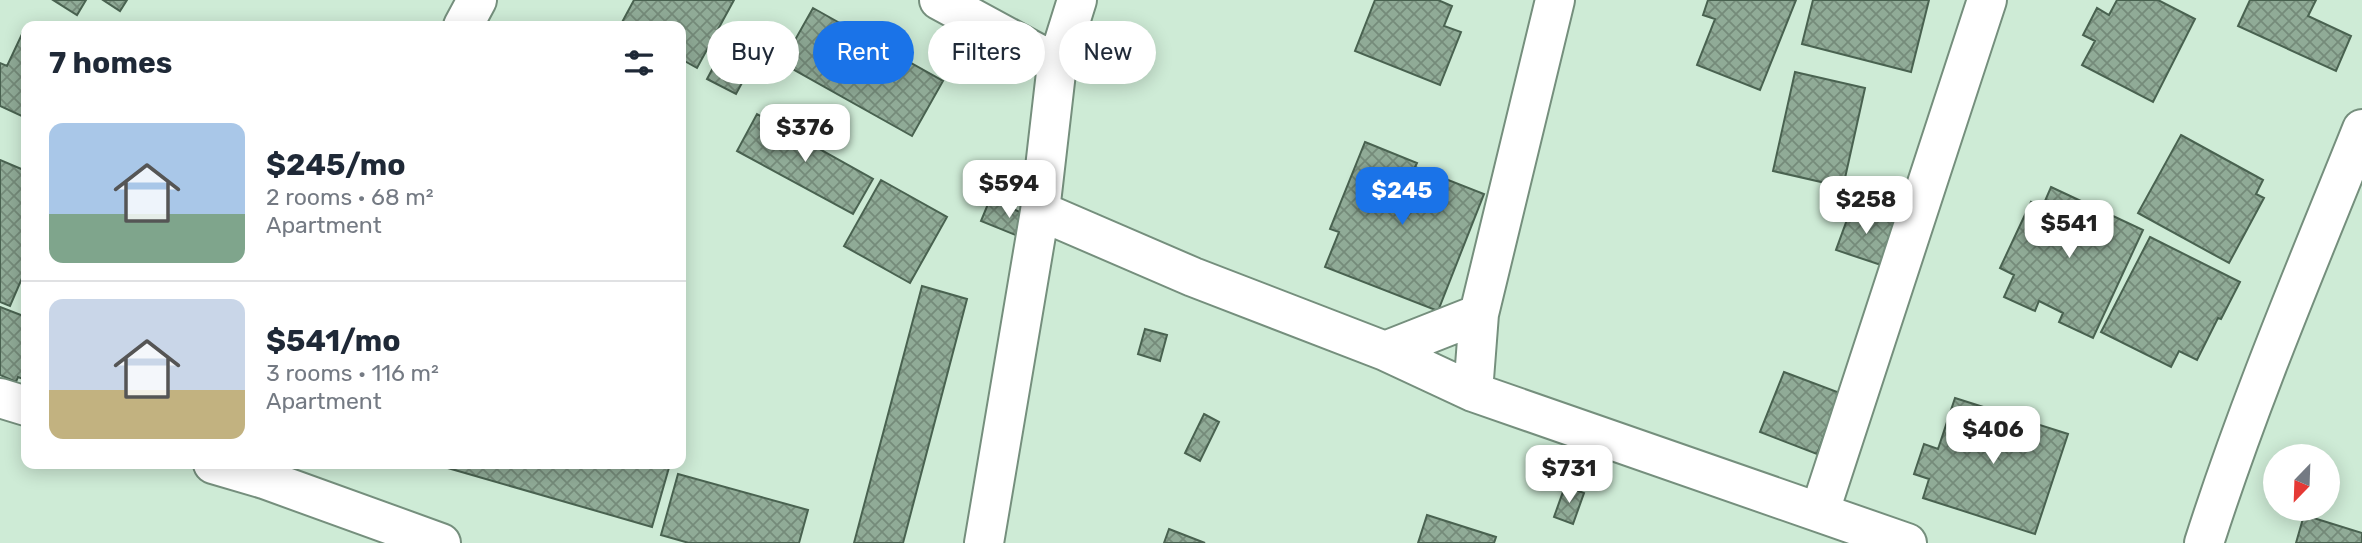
<!DOCTYPE html>
<html lang="en">
<head>
<meta charset="utf-8">
<style>
  body { margin:0; font-family:Rubik,sans-serif; background:#f2f2f3; color:#1f2937; height:100vh; display:flex; flex-direction:column; font-size:26px; white-space:nowrap }
  * { box-sizing:border-box; margin:0 }
  p { font-size:23px; color:#747a83 }
  .icon { flex:none; width:38px; height:38px; fill:none; stroke:currentColor; stroke-width:2; stroke-linecap:round; stroke-linejoin:round }
  .map { position:relative; flex:1; overflow:hidden }
  .side { position:absolute; left:21px; top:21px; width:665px; height:448px; display:flex; flex-direction:column; background:#fff; border-radius:14px; box-shadow:0 4px 18px #0003 }
  .side>* { flex:none }
  .banner { position:absolute; left:707px; top:21px; width:665px; height:63px; display:flex; gap:14px }
  .needle { width:46px; rotate:203deg }
  .controls { position:absolute; left:2263px; top:444px; display:grid; gap:14px }
  .controls a { display:grid; place-items:center; width:77px; height:77px; border-radius:50%; background:#fff; box-shadow:0 4px 18px #0003; font-size:35px }
  .price { position:absolute; translate:-50% -60px; padding:0 16px; border-radius:14px; background:#fff; color:#222; font-size:23px; line-height:46px; filter:drop-shadow(0 2px 4px #0008) }
  .price::after { content:''; position:absolute; left:50%; top:42px; width:21px; height:16px; margin-left:-10px; background:inherit; clip-path:polygon(0 0,100% 0,50% 100%) }
  .price.selected { background:#1a73e8; color:#fff }
  ul { padding:0; list-style:none }
  li { display:flex; align-items:center; gap:21px; height:175px; padding:0 28px }
  li+li { border-top:2px solid #e0e1e3 }
  li span { display:grid; place-items:center; flex:none; width:196px; height:140px; border-radius:14px; color:#555 }
  li>.icon { margin-inline-start:auto }
  span .icon { width:84px; height:84px; fill:#fffc; stroke-width:1 }
  li b { font-size:30px }
  h2 { display:flex; justify-content:space-between; align-items:center; height:84px; padding:0 28px; font-size:30px }
  .tag { padding:0 24px; border-radius:32px; background:#fff; box-shadow:0 4px 18px #0003; font-size:24px; line-height:63px }
  .tag.selected { background:#1a73e8; color:#fff }
  .map>svg:first-child { display:block }
</style>
</head>
<body>
<div class="map">
<svg width="2362" height="543" viewBox="0 0 2362 543">
  <defs>
    <pattern id="building-cross-hatch" width="8" height="8" patternUnits="userSpaceOnUse" patternTransform="scale(1.75)"><rect width="8" height="8" fill="#90ab97"/><path d="M0 0l8 8M0 8l8-8" fill="none" stroke="#758b7a"/></pattern>
  </defs>
  <rect width="100%" height="100%" fill="#ceebd6"/>
  <path fill="url(#building-cross-hatch)" stroke="#496250" stroke-width="2" d="M53,0H86L77,15Z
    M103,0H127L120,11Z
    M634,0H734L697,68L681,59V26H620Z
    M1375,0H1438L1452,6L1444,26L1461,32L1440,85L1355,51Z
    M1708,0H1796L1760,90L1697,65L1715,19L1703,15Z
    M1813,0H1929L1911,72L1802,44Z
    M2117,0H2158L2195,19L2153,102L2082,65L2095,41L2083,35L2097,8L2109,15Z
    M2250,0H2316L2308,16L2351,36L2336,71L2238,26Z
    M813,8L943,81L912,136L782,63Z
    M23,32L26,33V118L0,106V63L7,66Z
    M726,43L755,59L736,94L707,79Z
    M1795,72L1865,88L1843,187L1773,171Z
    M757,114L873,179L853,214L737,151Z
    M2181,135L2263,180L2256,194L2264,198L2229,263L2138,213Z
    M1365,142L1417,163L1415,167L1484,194L1438,311L1325,267L1339,232L1330,229Z
    M0,160L26,171V269L10,306L0,302Z
    M881,180L947,217L910,283L844,246Z
    M2051,187L2143,230L2093,338L2059,322L2063,313L2039,301L2035,311L2004,297L2014,275L2000,268L2031,202L2042,208Z
    M990,199L1036,219L1028,240L981,221Z
    M1852,206L1897,222L1881,265L1836,250Z
    M2150,237L2240,282L2221,319L2218,318L2197,360L2179,351L2171,367L2101,332Z
    M922,286L967,299L903,543H854Z
    M0,307L26,317V380L18,377L16,382L0,375Z
    M1145,329L1167,335L1160,361L1138,354Z
    M1784,372L1840,393L1817,454L1760,432Z
    M1955,398L2068,434L2035,534L1923,498L1929,479L1914,474L1924,444L1938,449Z
    M1204,414L1219,422L1200,461L1185,453Z
    M442,464H670L652,527L441,466Z
    M678,474L808,510L799,543H689L661,535Z
    M1565,486L1584,493L1573,524L1554,517Z
    M1427,515L1496,537L1494,543H1418Z
    M2304,515L2362,533V543H2296Z
    M1169,529L1205,543H1164Z"/>
  <g fill="none" stroke-linecap="round" stroke-linejoin="round">
    <g stroke="#758f7d" stroke-width="42">
      <path id="street" d="M939,0L1057,64
        M463,26L477,0
        M1040,211L1193,277L1385,351L1473,392L1907,543
        M1385,351L1479,314
        M1473,392L1479,314L1555,0
        M0,398L26,406
        M213,464L264,479L441,543
        M1820,511L1987,0
        M984,543L1040,211L1057,64L1077,0
        M2204,543C2249,402 2307,266 2362,129"/>
    </g>
    <use href="#street" stroke="#fff" stroke-width="38"/>
  </g>
</svg>
<div class="controls">
<a><svg class="needle" viewBox="-14 -14 28 28"><path d="M0-13l5 13h-10z" fill="#e53935"/><path d="M0 13l5-13h-10z" fill="#747a83"/></svg></a>
</div>
<b class="price" style="left:805px;top:164px">$376</b>
<b class="price" style="left:1009px;top:220px">$594</b>
<b class="price selected" style="left:1402px;top:227px">$245</b>
<b class="price" style="left:1866px;top:236px">$258</b>
<b class="price" style="left:2069px;top:260px">$541</b>
<b class="price" style="left:1993px;top:466px">$406</b>
<b class="price" style="left:1569px;top:505px">$731</b>
<div class="banner">
<a class="tag">Buy</a>
<a class="tag selected">Rent</a>
<a class="tag">Filters</a>
<a class="tag">New</a>
</div>
<section class="side">
<h2>7 homes<svg class="icon" aria-label="filters" viewBox="0 0 24 24"><path d="M4 7h16M4 17h16"/><circle cx="9" cy="7" r="2"/><circle cx="15" cy="17" r="2"/></svg></h2>
<ul>
<li><span style="background:linear-gradient(#a9c7e8 65%,#7fa58c 0)"><svg class="icon" aria-label="home" viewBox="0 0 24 24"><path d="M3 11l9-7 9 7M6 9v11h12V9"/></svg></span><div><b>$245/mo</b><p>2 rooms · 68 m²</p><p>Apartment</p></div></li>
<li><span style="background:linear-gradient(#c9d6e8 65%,#c2b280 0)"><svg class="icon" aria-label="home" viewBox="0 0 24 24"><path d="M3 11l9-7 9 7M6 9v11h12V9"/></svg></span><div><b>$541/mo</b><p>3 rooms · 116 m²</p><p>Apartment</p></div></li>
</ul>
</section>
</div>
</body>
</html>
